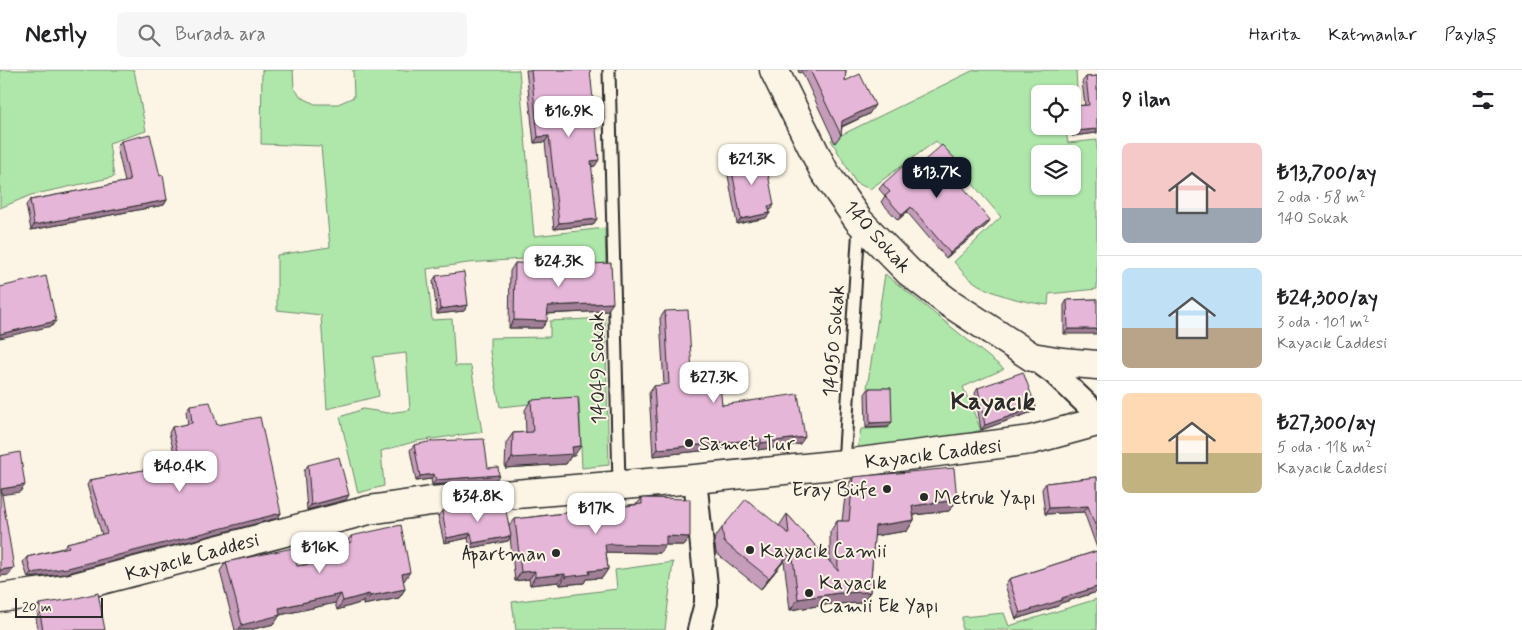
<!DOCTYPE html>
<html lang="tr">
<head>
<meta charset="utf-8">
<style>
  body { margin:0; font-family:Mynerve,sans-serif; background:#f6f6f6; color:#202124; height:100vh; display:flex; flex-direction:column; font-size:19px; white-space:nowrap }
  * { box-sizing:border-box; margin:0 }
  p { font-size:16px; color:#757577 }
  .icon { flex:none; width:28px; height:28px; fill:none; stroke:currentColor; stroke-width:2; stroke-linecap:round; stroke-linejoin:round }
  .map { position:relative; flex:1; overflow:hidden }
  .panel { display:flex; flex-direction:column; background:#fff; width:425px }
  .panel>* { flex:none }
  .controls { position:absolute; left:1031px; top:15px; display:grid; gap:10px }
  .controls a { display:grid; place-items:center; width:50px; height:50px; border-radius:8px; background:#fff; box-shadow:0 1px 4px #0004; font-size:25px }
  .scale { position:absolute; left:15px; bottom:12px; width:88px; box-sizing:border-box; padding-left:5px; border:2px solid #2b2b2b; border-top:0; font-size:14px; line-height:18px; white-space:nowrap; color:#2b2b2b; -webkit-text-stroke:4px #fcf5e5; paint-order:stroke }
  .price { position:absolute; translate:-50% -42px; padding:0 11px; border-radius:10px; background:#fff; color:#222; font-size:16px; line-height:32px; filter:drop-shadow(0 1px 2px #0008) }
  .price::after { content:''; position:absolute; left:50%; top:30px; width:15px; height:11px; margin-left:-8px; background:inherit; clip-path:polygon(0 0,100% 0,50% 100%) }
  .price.on { background:#111827; color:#fff }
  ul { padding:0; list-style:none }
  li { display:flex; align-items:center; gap:15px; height:125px; padding:0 25px }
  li+li { border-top:1px solid #e0e0e0 }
  li span { display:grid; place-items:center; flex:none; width:140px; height:100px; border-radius:8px; color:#555 }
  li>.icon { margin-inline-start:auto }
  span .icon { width:60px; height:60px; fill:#fffc; stroke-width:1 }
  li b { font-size:21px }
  h2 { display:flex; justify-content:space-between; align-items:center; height:60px; padding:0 25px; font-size:21px }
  header { display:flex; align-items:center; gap:30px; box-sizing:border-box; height:70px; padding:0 25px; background:#fff; border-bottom:1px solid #e0e0e0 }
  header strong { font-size:24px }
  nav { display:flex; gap:28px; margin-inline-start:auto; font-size:18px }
  .search { width:350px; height:45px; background:#f6f6f6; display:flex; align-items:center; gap:12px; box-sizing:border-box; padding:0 18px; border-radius:8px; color:#757577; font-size:19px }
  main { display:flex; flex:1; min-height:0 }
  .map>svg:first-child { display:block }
</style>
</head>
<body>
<header>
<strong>Nestly</strong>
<div class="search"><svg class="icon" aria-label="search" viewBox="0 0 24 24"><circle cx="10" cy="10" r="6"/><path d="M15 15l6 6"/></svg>Burada ara</div>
<nav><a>Harita</a><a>Katmanlar</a><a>Paylaş</a></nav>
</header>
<main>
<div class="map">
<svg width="1097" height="560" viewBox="0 0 1097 560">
  <rect width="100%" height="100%" fill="#fcf5e5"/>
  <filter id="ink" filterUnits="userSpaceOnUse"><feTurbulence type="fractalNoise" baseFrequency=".02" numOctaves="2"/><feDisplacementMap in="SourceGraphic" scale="10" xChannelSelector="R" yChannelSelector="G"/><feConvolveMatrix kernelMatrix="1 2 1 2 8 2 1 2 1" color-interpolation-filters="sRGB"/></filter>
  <g filter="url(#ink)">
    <path fill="#afe7ab" stroke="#6d896b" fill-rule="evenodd" d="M0,0H134L146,61L109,73L114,107L31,125L0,138Z
      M262,0H293L294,18L301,27L315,34H338L354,27L353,0H519L534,166L605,158L606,195L550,200L536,188L468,193L427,199L432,250L452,249L455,296H471L482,362L417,371L381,381L384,416L358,423L340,347L363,339L388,343L410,340L406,283L373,287L379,326L327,339L321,245L277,240V185L330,177L321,76L261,74Z
      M974,0H1078L1076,1L1078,35L1073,36L1072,24H1040V56H1065L1068,73L1097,70V219L1049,224L1048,235C1024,232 990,225 970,209C964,205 959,197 954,192L1001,147L936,71L870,119L856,113L831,70ZM1040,84H1072V116H1040Z
      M885,204L1004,299L963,317L981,360L928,376L857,381L861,359L889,358L890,318H867Z
      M605,248L609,395L582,398L579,329L500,337L490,282V268L550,267V251Z
      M673,492L665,560H516L512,532L617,519L615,500Z
      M1097,529V560H962V547L1004,543L1009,556Z"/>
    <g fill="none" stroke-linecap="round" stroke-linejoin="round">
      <g stroke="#2b2b2b" stroke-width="15">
        <path id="service" d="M609,0L619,414
          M844,394L859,155"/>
      </g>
      <g stroke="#2b2b2b" stroke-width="26">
        <path id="minor" d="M1032,287L1054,303L1097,344
          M695,409L706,515V533L699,560"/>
      </g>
      <g stroke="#2b2b2b" stroke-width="31">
        <path id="tertiary" d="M0,528L67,519L369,440L431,431L695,409L844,394L1031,370L1097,352"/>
      </g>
      <g stroke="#2b2b2b" stroke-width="31">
        <path id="secondary" d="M774,0L824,101L859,151L909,202L948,232L1032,287L1062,292L1097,295"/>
      </g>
      <use href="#service" stroke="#fcf5e5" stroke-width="11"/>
      <use href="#minor" stroke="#fcf5e5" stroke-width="22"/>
      <use href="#tertiary" stroke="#fcf5e5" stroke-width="28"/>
      <use href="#secondary" stroke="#fcf5e5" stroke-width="28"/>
    </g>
    <path fill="#c59dba" stroke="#2b2b2b" d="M526,0H590L595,96L591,97L593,155L554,159L545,72L534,73Z
      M798,0H846L845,11L869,44L842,57L841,65L835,73L802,2L799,3Z
      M1097,6V63L1072,66L1071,56H1072V37L1073,36L1085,35L1082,12L1086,7Z
      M121,71L160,106L167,130L164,135L31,160L26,135L30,130L125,112L117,77Z
      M730,90L771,140H769L770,143L766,148L737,154L726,95Z
      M955,98L951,103L987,155L946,188L907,142L898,150L881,132L885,126L879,119L883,114L910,103Z
      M515,193L548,196L607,241L547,244L542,258H509L510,201Z
      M436,206L468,235L464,241L437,244L433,211Z
      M1097,229L1064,264V235L1067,230Z
      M665,241L693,317L722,335L800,374L757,380L756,375L653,386L649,323L654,316L664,315L660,248Z
      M869,318L888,357L866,358L865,324Z
      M978,318L1032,342L981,360L975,323Z
      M531,330L574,386H571L566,394L505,398L506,373L513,363L526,362L525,340Z
      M190,335L217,355L281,443L278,448L64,504L28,508L23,492L27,487L63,478L67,473L102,465L87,415L90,410L177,394L169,363L172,357L188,354L186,341Z
      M414,375L488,398L496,410L432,415L431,409L416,411L410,380Z
      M308,395L346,430L307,440L304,401Z
      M853,407L957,430L949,441L914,445V450L907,461L874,466L870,522L862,533L831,534L790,540L784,491L761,519L716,483L714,469L722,458L779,456L787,444L830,492V462L837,451H842L846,418Z
      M1097,407V478L1084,442L1045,444L1042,419L1046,413Z
      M642,428L690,467L684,475H665L660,483L606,482L608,499L602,508L586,509L584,513L560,515L559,512L530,515L529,509L515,511L510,467L508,471L470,478L468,468L444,473L438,446L442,441L509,456L515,449L637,434Z
      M351,466L404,511H403L405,519L399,528L363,535V532L337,540L335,533L280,545L274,554L249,560H235L220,501L226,492L297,496L311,494V488L317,479L346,473Z
      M1097,481V522L1061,533L1058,536L1016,549L1005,515L1009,509Z
      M39,534L105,560H38L36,549L38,546L36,539Z"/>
    <path fill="#a07f97" stroke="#2b2b2b" d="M875,35L869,44L838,58L842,51Z
      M1097,59V63L1072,66L1075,61Z
      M549,66L545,72L534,73L538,67Z
      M599,90L595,96L586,97L591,91Z
      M959,93L955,98L946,107L950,101Z
      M167,130L164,135L31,160L34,155Z
      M774,135L771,140L764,141L768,136Z
      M911,137L907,142L898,150L902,145Z
      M770,143L766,148L737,154L741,149Z
      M597,149L593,155L554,159L559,153Z
      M990,150L987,155L946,188L950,183Z
      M613,233L607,241L542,244L548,236Z
      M468,235L464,241L437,244L440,239Z
      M514,250L547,251L542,258H509Z
      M56,251L52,256L0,268V264Z
      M1068,259H1097V264H1064Z
      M1036,337L1032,342L981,360L985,355Z
      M892,352L888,357L866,358L870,353Z
      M805,367L800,374L757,380L761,373Z
      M761,369L756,375L653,386L658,379Z
      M581,376L574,386H571L566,394L505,398L512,388L572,377Z
      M434,404L431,409L416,411L420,406Z
      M499,405L496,410L432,415L436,410Z
      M25,415L20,422L0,425L1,419Z
      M349,425L346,430L307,440L311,435Z
      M957,430L949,441L905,446L912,436Z
      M1088,436L1084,442L1045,444L1049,438Z
      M281,443L278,448L64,504L28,508L31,503Z
      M914,450L907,461L867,467L875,456Z
      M471,463L468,468L444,473L447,468Z
      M511,466L508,471L470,478L473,473Z
      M666,466L690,467L684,475H665L660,483L599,482L605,474Z
      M792,480L784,491L761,519L769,508Z
      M14,498L9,505L0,506V500Z
      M608,499L602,508L586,509L584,513L560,515L565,507L589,501Z
      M535,501L529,509L515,511L521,502Z
      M410,502L404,511L396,513L402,504Z
      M565,504L559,512L530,515L535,507Z
      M1097,517V522L1061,533L1058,536L1016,549L1020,543L1062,528Z
      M405,519L399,528L363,535L370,526Z
      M870,522L862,533L831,534L790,540L798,529L839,523Z
      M341,524L335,533L280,545L274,554L249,560H238L242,555L279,538Z
      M369,524L363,532L337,540L343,531Z"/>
    <path fill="#e5b6d8" stroke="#2b2b2b" d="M531,0H590L599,90L591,91L597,149L559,153L549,66L538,67Z
      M810,0H846L845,11L860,4L875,35L842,51L841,65Z
      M1097,6V59L1075,61L1073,36L1089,35L1086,7Z
      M150,64L160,106L163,105L167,130L34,155L30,130L130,111L121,71Z
      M942,75L959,93L950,101L990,150L950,183L911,137L902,145L885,126L890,122L883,114L903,96L910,103Z
      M764,83L774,135L768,136L770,143L741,149L730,90Z
      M515,193L548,194V196L611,193L613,233L548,236L547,251L514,250Z
      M464,202L468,235L440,239L436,206Z
      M46,206L56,251L0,264V217Z
      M1097,229V259H1068L1067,230Z
      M688,240L693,317L720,315L722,335L798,324L805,367L761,373V369L658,379L654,316L669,314L665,241Z
      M1023,302L1036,337L985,355L978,318Z
      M869,318H891L892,352L870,353Z
      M578,327L581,376L572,377L573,384L512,388L513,363L533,362L531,330Z
      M210,332L217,355L260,347L281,443L68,498L31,503L27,487L69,477L67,473L107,463L90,410L181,393L172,357L192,353L190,335Z
      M484,369L488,398L498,397L499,405L436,410L434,404L420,406L414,375L433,371Z
      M20,382L25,415L1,419L14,498L0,500V386Z
      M339,387L349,425L311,435L308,395Z
      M954,398L957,430L912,436L914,450L875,456L870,522L839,523L798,529L792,480L769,508L724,472L722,458L746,429L789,464L787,444L838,501L837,451H849L853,407Z
      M1097,407V460L1088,436L1049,438L1046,413Z
      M642,428L690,429V467L666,466V475L605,474L608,499L589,501L590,504L565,507V504L535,507V501L521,502L515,449L642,434Z
      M505,436L511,466L473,473L471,463L447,468L442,441Z
      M401,455L410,502L402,504L405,519L370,526L369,524L343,531L341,524L279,538L280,545L242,555L226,492L293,478L297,496L318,493L317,479L352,472L351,466Z
      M1097,481V517L1062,528V530L1020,543L1009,509Z
      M98,523L105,560H43L40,544L42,543L39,534L73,529Z"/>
  </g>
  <g fill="#2b2b2b" stroke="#fcf5e5" stroke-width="2">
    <circle cx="689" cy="373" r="5"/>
    <circle cx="887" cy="419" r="5"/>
    <circle cx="924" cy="427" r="5"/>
    <circle cx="750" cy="480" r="5"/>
    <circle cx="556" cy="483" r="5"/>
    <circle cx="809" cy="523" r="5"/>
  </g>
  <g text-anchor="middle" stroke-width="4" stroke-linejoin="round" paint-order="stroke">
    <g font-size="20" fill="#2b2b2b" stroke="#fcf5e5">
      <text transform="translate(878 166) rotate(48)" y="7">140 Sokak</text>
      <text transform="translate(833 271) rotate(-86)" y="7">14050 Sokak</text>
      <text transform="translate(597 298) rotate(-91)" y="7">14049 Sokak</text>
      <text transform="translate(933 383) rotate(-7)" y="7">Kayacık Caddesi</text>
      <text transform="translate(192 486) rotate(-15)" y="7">Kayacık Caddesi</text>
    </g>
    <g font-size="20" fill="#2b2b2b" stroke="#fcf5e5" text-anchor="start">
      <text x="699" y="380">Samet Tur</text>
      <text x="877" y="426" text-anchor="end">Eray Büfe</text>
      <text x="934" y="434">Metruk Yapı</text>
      <text x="760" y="487">Kayacık Camii</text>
      <text x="546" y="490" text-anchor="end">Apartman</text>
      <text x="819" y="519">Kayacık<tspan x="819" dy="23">Camii Ek Yapı</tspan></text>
    </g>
    <g font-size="25" font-weight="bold" fill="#2b2b2b" stroke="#fcf5e5">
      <text x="993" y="339">Kayacık</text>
    </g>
  </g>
</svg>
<div class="controls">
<a><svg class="icon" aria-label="locate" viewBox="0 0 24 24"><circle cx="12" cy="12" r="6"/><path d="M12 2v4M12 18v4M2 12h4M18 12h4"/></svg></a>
<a><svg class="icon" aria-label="layers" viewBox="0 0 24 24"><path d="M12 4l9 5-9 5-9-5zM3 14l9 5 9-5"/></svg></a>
</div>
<div class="scale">20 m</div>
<b class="price" style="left:569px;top:68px">₺16.9K</b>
<b class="price" style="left:752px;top:116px">₺21.3K</b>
<b class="price on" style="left:937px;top:129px">₺13.7K</b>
<b class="price" style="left:559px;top:218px">₺24.3K</b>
<b class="price" style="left:714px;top:334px">₺27.3K</b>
<b class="price" style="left:180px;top:423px">₺40.4K</b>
<b class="price" style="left:478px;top:453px">₺34.8K</b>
<b class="price" style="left:596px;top:465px">₺17K</b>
<b class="price" style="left:320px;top:504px">₺16K</b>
</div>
<section class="panel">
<h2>9 ilan<svg class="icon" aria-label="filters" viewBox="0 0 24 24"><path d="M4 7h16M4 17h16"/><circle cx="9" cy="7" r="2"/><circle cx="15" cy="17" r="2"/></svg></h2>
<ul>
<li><span style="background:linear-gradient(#f6c9c9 65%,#9aa5b1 0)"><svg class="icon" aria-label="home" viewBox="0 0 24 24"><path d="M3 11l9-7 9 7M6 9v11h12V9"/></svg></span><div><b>₺13,700/ay</b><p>2 oda · 58 m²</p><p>140 Sokak</p></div></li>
<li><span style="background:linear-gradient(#bfe0f5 60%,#b9a48a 0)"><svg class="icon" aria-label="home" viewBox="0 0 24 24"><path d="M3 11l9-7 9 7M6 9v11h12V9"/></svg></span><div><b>₺24,300/ay</b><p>3 oda · 101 m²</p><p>Kayacık Caddesi</p></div></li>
<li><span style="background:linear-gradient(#ffd9b3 60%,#c2b280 0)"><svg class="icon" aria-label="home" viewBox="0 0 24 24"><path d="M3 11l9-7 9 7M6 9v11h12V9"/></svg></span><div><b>₺27,300/ay</b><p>5 oda · 118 m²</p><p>Kayacık Caddesi</p></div></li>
</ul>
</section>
</main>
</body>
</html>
